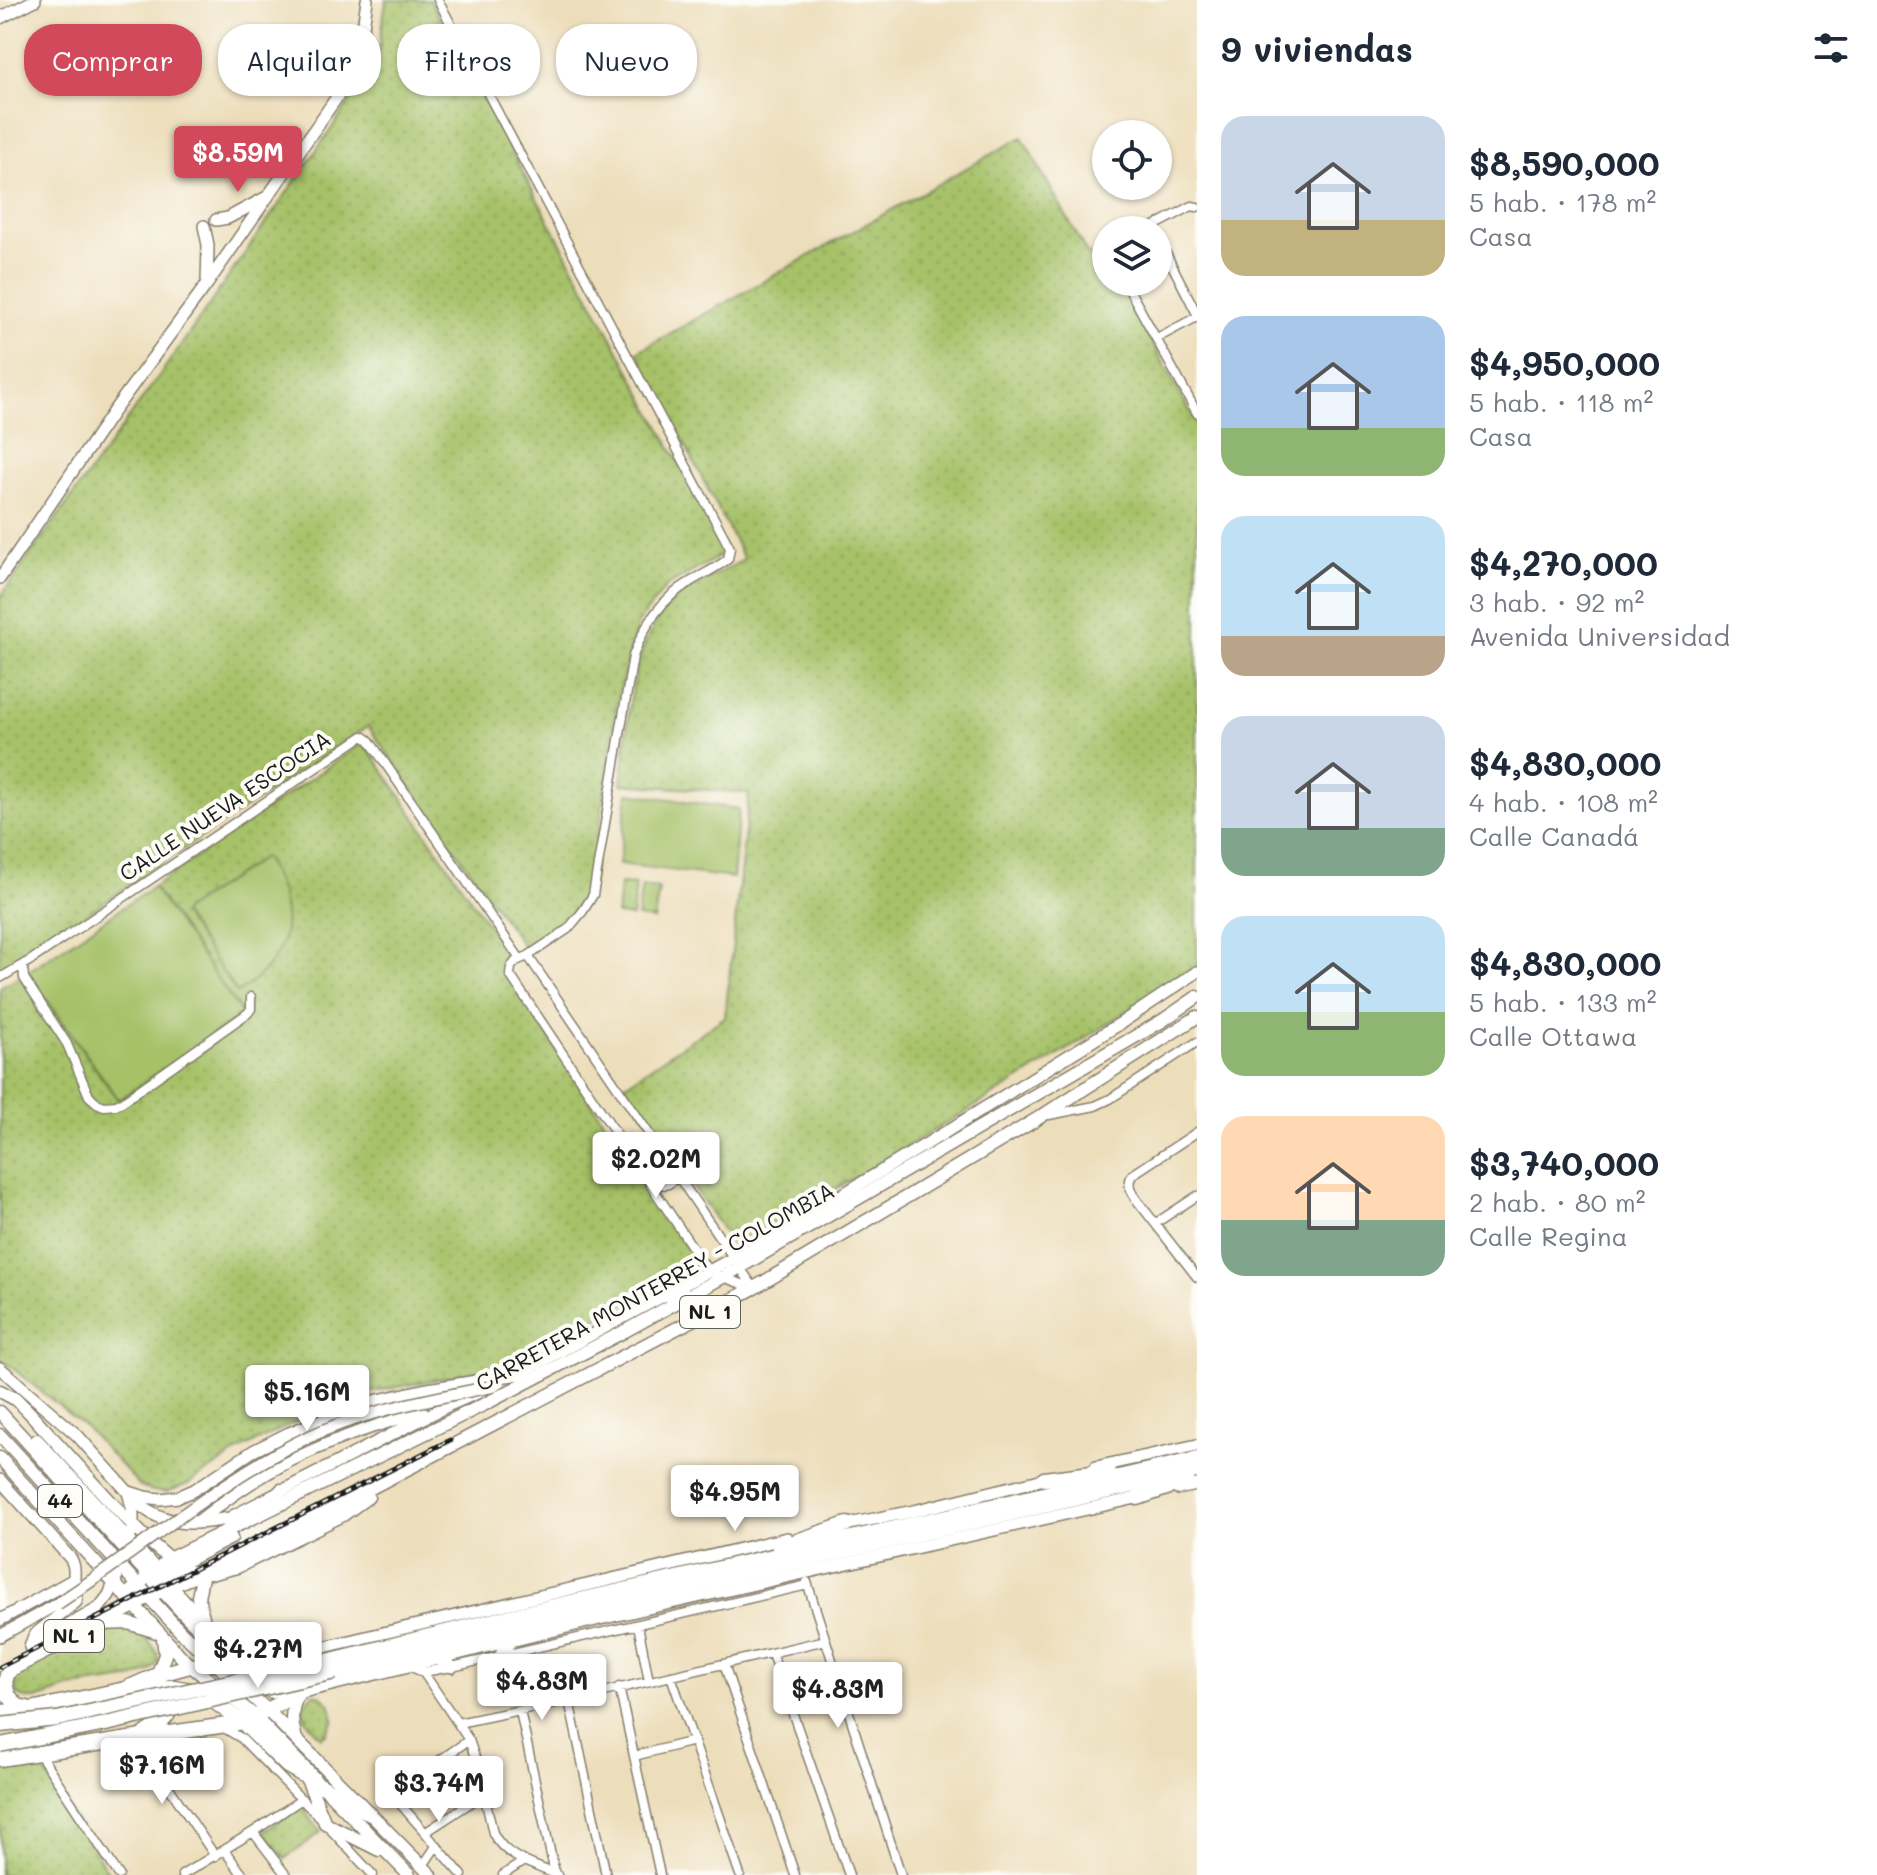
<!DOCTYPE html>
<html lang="es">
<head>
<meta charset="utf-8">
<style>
  body { margin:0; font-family:Mali,sans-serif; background:#f2f2f3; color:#1f2937; height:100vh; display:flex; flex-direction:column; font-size:30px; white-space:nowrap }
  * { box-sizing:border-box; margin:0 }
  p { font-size:26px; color:#747a83 }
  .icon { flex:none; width:44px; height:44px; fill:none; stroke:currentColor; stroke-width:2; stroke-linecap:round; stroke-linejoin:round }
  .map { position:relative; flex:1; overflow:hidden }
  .details { display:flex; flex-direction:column; background:#fff; width:680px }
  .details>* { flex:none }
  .top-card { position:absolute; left:24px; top:24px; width:760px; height:72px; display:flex; gap:16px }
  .buttons { position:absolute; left:1092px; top:120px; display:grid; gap:16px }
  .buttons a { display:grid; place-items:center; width:80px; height:80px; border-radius:50%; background:#fff; box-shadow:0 2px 6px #0004; font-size:40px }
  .price { position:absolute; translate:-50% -68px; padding:0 18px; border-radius:8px; background:#fff; color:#222; font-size:26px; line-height:52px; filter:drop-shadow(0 2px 4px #0008) }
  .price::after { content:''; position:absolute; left:50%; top:48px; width:24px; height:18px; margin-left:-12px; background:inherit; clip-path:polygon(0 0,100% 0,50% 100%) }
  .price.current { background:#d1495b; color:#fff }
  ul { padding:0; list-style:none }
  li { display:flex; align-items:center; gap:24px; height:200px; padding:0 24px }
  li span { display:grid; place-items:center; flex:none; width:224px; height:160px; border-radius:24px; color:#555 }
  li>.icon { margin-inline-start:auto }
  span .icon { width:96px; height:96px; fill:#fffc; stroke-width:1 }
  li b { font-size:34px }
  h2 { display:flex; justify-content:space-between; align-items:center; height:96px; padding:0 24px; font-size:34px }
  .pill { padding:0 28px; border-radius:32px; background:#fff; box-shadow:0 2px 6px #0004; font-size:28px; line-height:72px }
  .pill.current { background:#d1495b; color:#fff }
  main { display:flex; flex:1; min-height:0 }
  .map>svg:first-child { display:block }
</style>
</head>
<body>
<main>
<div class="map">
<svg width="1197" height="1875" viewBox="0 0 1197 1875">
  <defs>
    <pattern id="grass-dots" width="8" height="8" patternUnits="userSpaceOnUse" patternTransform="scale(2)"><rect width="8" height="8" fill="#a6c167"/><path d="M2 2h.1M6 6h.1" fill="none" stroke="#8ea559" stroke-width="1.8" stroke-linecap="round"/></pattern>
  </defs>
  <rect width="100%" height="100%" fill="#fdfcf7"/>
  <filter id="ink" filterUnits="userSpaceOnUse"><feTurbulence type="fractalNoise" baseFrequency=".0125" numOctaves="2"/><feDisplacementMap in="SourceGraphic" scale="16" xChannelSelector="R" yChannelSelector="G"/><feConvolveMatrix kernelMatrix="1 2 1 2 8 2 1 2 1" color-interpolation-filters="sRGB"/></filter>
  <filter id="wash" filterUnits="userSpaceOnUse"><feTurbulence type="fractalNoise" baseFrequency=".006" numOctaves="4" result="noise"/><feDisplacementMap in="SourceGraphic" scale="32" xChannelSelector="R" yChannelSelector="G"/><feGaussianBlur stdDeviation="1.8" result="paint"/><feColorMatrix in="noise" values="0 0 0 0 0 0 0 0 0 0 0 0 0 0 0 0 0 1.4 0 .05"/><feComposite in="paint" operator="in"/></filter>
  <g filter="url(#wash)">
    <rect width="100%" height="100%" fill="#eddebb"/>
    <path fill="url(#grass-dots)" stroke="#616e42" stroke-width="2" d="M386,0H430L727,552L666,587L638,623L617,701L592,883L567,920L523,946L368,726L49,939L0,969V597L184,341L377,63Z
      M1022,137L1088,255L1101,248L1106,258V282H1119L1197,424V964C1049,1067 890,1156 735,1248L624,1085L725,1017L749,793L621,784C629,724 627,642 675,600C695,583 722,573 744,559L637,352Z
      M364,742L503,947L504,969L698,1265L504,1366L347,1397L247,1446L188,1484L167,1492L153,1491L140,1486L85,1427L0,1358V987L27,972L118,1100L242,1014L153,887Z
      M123,1628C139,1630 158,1645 159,1662L151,1671L135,1678L72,1687L36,1699H26L18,1695L14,1680L17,1673L57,1653L68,1651L106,1633Z
      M314,1693C329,1697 331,1706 334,1720L326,1734L321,1737C312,1727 304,1721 302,1707Z
      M35,1756L110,1875H0V1764Z
      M305,1804L310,1808L305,1812L321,1832L285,1859L263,1832Z"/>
    <path fill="#a6c167" stroke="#616e42" stroke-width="2" d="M628,793L739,809L733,878L619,864Z
      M264,857C298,913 294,956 237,993L182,913L187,908Z
      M620,884L636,885L632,917L617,915Z
      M642,886L659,889L654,920L637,917Z
      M153,887L242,1014L119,1100L27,972Z"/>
  </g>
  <g filter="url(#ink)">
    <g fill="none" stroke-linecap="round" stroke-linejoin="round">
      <g stroke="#847d6c" stroke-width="11">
        <path id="street" d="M438,0L730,548L728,559C717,568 703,574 690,582C661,599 645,624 633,656L593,895L583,911L568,929L528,956L516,961L511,967L510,975L709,1272L753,1288
          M1154,230L1156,225L1192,206L1197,207
          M1158,238L1197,314
          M1125,282L1197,413
          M1157,338L1197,317
          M528,956L754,1288
          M23,965L24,978L67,1044L89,1096L97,1103L104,1106L116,1105L122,1102L248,1013L251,1009V997
          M0,978L31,960L363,736L369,740L520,959
          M1049,1115L1095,1106L1110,1099L1197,1042
          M1197,1132L1132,1175C1127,1184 1130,1191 1136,1199L1197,1277
          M633,1156L643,1163L660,1184C669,1187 674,1181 675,1173
          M1156,1223L1197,1196
          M807,1582L901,1875
          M638,1625L649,1681
          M772,1654L849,1875
          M724,1664L795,1875
          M409,1666L423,1672L452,1667L808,1585
          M423,1672L469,1740L477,1763L493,1833C505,1858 534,1865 558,1875
          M671,1676L740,1875
          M619,1687L660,1875
          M569,1700L606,1875
          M520,1711L555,1874
          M458,1723L569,1700L826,1640
          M224,1728L241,1738L319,1817
          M136,1738L215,1856
          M39,1753L119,1875
          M634,1756L694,1741
          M382,1783L462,1875
          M391,1794L469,1740
          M331,1830L373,1875
          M253,1832L286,1875
          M426,1832L484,1794
          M224,1850L243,1875
          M422,1867L437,1845
          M182,1875L253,1832L302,1799
          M503,1875L524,1861"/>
      </g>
      <g stroke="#847d6c" stroke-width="14">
        <path id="secondary" d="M0,18L35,0
          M216,220L228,218L265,198
          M204,226L208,245L207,284
          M0,578L113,412L207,284L346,84L359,55L367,0
          M0,1368L77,1435L128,1492L133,1511V1532
          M1096,1467L1197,1445
          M0,1480L71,1559C75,1567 74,1570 74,1578C75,1586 78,1593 76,1602L39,1631L34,1636L30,1646
          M1177,1489L1197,1485
          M129,1492L145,1497L160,1499L178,1497L194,1490L253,1451L289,1433L338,1413L365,1403L422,1390L519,1374L770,1238L928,1143L1121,1023L1197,972
          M233,1516L447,1406L482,1391
          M196,1523C214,1509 232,1495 251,1483C305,1449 362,1428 423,1412
          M839,1526L914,1511L1052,1477
          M0,1620L74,1579
          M0,1636L57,1604
          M30,1647L99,1608L109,1595L124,1559
          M499,1657L513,1640
          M437,1658L452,1667
          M276,1662L281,1657L787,1538
          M293,1693H299L600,1619L1145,1496"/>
      </g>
      <g stroke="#847d6c" stroke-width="15">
        <path id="primary" d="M665,1295H687
          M0,1391L17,1400L29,1412L121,1513L152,1544L178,1566L190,1572L214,1573L237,1567L343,1515L368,1497
          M0,1412L180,1610L254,1683L269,1691L280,1694H296
          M0,1435L181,1632L268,1711L431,1875
          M37,1440L214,1633L240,1649L265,1655
          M0,1458L186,1662L251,1713L314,1778
          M128,1492C163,1535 203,1522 250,1515
          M266,1508L281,1490
          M158,1582L184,1562L231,1538
          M125,1596L169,1559L485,1404L625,1331L723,1277L1162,1021L1197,997
          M134,1605L171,1586L203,1573L346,1501L754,1288L1037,1119L1197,1017
          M203,1617L198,1597L203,1573
          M100,1624L128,1623L157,1632
          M157,1675L165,1655L163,1638
          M295,1735C290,1720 291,1707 299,1693
          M305,1774L325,1823L379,1850
          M330,1794L409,1875"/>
      </g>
      <g stroke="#847d6c" stroke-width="17">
        <path id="highway" d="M1044,1479L1108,1471
          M1138,1498L1187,1481
          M779,1547L847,1524
          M134,1605L11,1669L7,1675L5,1683L8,1695L18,1706L31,1709L125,1689L157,1675L190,1666L281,1657
          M331,1660L519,1614L1197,1459
          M335,1672L609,1605L1197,1471
          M135,1688L174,1687L191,1690L209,1698L242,1722L287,1766L370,1814
          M0,1712L27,1710
          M145,1734C164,1722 185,1706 156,1689
          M0,1759L142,1737L234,1724L255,1717L299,1693"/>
      </g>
      <use href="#street" stroke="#fff" stroke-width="8"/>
      <use href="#secondary" stroke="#fff" stroke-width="11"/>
      <use href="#primary" stroke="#fff" stroke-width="12"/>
      <use href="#highway" stroke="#fff" stroke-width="14"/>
      <g stroke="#1c1c1c" stroke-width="5">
        <path id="rail" d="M0,1667L450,1440"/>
      </g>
      <use href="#rail" stroke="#fdfcf7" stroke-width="2" stroke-dasharray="6" stroke-linecap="butt"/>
      <g stroke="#847d6c" stroke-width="14" stroke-linecap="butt">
        <path id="secondary-bridge" d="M57,1604C141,1550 216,1482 306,1438C365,1410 431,1399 494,1386"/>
      </g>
      <g stroke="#847d6c" stroke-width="17" stroke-linecap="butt">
        <path id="highway-bridge" d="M0,1725L57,1719L331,1660
          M0,1745L106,1724L335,1672"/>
      </g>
      <use href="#secondary-bridge" stroke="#fff" stroke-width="11"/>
      <use href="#highway-bridge" stroke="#fff" stroke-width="14"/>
    </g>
  </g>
  <g text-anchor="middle" stroke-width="8" stroke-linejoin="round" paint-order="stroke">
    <g fill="#fdfcf7" stroke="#605f5e" stroke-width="2">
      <rect x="680" y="1296" width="60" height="32" rx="6"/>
      <rect x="38" y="1485" width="44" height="32" rx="6"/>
      <rect x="44" y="1620" width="60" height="32" rx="6"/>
    </g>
    <g font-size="20" font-weight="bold" fill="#1c1c1c">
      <text x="710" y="1319">NL 1</text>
      <text x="60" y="1508">44</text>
      <text x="74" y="1643">NL 1</text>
    </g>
    <g font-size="22" fill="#1c1c1c" stroke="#fdfcf7">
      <text transform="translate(225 806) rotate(-34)" y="8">CALLE NUEVA ESCOCIA</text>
      <text transform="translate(655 1287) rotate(-29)" y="8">CARRETERA MONTERREY - COLOMBIA</text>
    </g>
  </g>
</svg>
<div class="buttons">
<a><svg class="icon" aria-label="locate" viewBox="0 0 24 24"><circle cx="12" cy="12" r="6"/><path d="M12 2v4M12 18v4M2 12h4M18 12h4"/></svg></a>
<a><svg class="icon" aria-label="layers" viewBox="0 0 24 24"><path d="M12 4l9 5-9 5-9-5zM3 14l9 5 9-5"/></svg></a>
</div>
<b class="price current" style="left:238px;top:194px">$8.59M</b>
<b class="price" style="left:656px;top:1200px">$2.02M</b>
<b class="price" style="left:307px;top:1433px">$5.16M</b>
<b class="price" style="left:735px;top:1533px">$4.95M</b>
<b class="price" style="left:258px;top:1690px">$4.27M</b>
<b class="price" style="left:542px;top:1722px">$4.83M</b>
<b class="price" style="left:838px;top:1730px">$4.83M</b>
<b class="price" style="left:162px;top:1806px">$7.16M</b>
<b class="price" style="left:439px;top:1824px">$3.74M</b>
<div class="top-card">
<a class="pill current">Comprar</a>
<a class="pill">Alquilar</a>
<a class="pill">Filtros</a>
<a class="pill">Nuevo</a>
</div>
</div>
<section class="details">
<h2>9 viviendas<svg class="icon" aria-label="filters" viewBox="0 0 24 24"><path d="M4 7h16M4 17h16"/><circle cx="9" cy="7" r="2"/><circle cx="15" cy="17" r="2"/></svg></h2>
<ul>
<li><span style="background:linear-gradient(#c9d6e8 65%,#c2b280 0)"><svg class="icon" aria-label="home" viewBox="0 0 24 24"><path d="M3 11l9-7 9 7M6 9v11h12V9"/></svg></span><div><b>$8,590,000</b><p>5 hab. · 178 m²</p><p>Casa</p></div></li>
<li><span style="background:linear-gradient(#a9c7e8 70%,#8fb573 0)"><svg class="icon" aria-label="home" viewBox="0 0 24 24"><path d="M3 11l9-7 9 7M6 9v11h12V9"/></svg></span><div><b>$4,950,000</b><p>5 hab. · 118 m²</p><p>Casa</p></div></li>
<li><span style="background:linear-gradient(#bfe0f5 75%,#b9a48a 0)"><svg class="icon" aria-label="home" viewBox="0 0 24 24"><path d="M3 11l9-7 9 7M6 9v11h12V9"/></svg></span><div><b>$4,270,000</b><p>3 hab. · 92 m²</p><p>Avenida Universidad</p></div></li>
<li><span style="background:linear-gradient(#c9d6e8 70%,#7fa58c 0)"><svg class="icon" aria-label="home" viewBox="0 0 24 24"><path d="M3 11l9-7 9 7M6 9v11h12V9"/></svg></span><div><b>$4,830,000</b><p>4 hab. · 108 m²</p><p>Calle Canadá</p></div></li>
<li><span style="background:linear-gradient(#bfe0f5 60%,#8fb573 0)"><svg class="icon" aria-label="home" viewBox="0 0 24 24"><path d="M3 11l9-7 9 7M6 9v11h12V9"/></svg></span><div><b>$4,830,000</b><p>5 hab. · 133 m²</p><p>Calle Ottawa</p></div></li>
<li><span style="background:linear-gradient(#ffd9b3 65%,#7fa58c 0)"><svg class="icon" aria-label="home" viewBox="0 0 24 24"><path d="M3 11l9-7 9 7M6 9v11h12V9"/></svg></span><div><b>$3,740,000</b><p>2 hab. · 80 m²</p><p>Calle Regina</p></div></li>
</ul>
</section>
</main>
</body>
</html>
